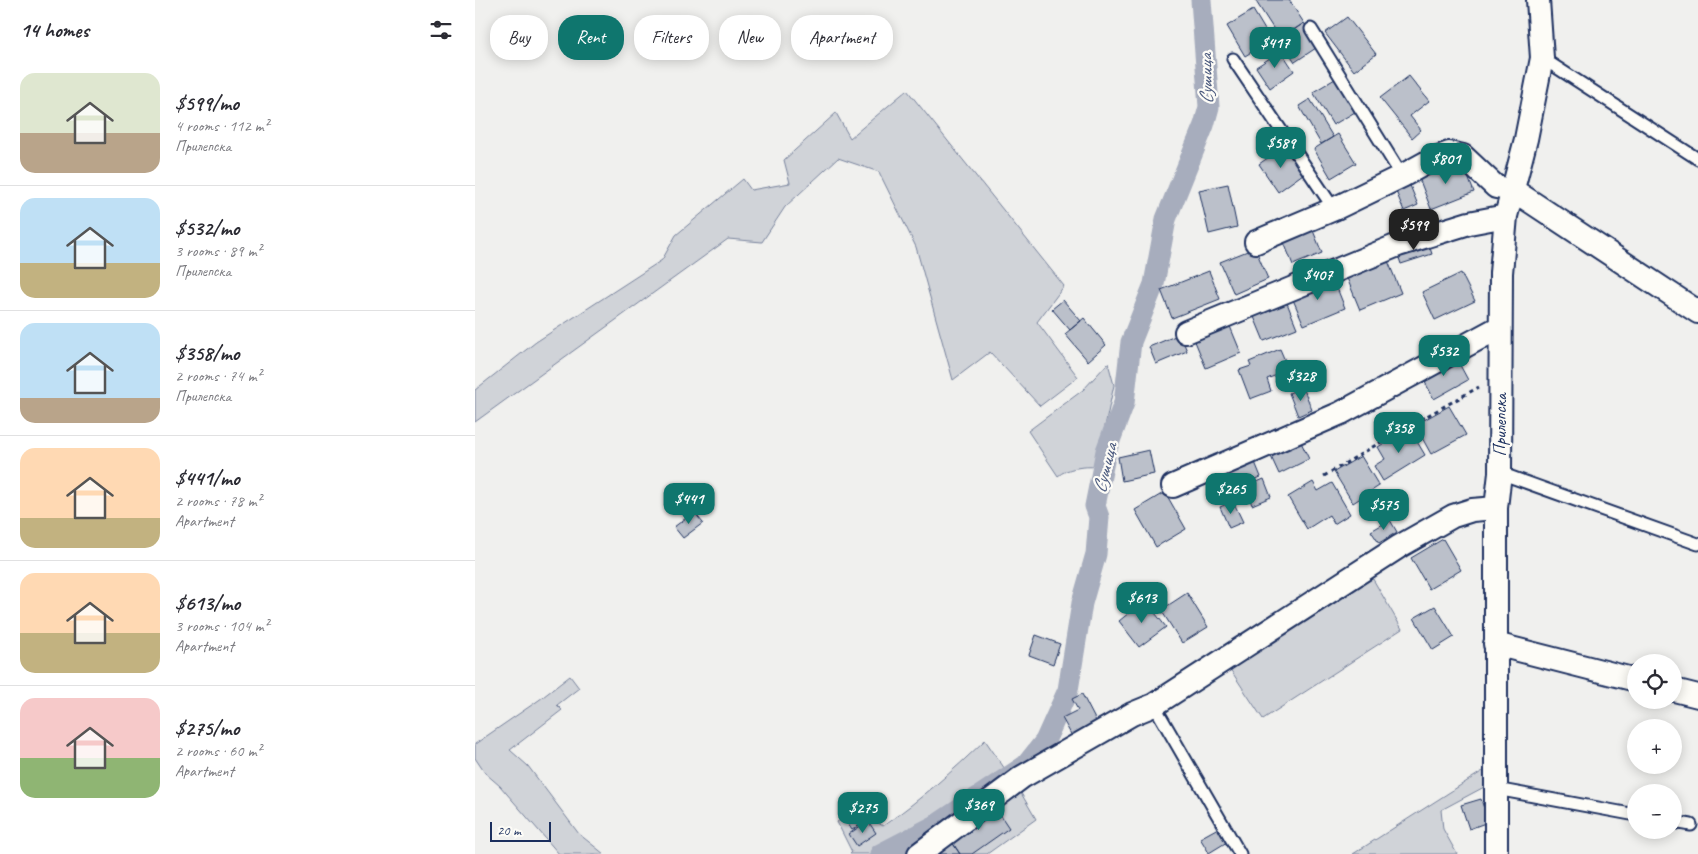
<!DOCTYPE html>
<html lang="en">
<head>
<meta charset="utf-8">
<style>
  body { margin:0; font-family:Caveat,sans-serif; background:#f7f7f7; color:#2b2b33; height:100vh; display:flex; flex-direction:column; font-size:19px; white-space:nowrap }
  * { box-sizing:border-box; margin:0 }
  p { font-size:16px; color:#7c7c81 }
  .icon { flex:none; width:28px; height:28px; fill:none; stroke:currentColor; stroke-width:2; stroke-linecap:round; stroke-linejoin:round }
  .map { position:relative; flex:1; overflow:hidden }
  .side { display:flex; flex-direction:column; background:#fff; width:475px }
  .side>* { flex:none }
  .banner { position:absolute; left:15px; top:15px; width:475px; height:45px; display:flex; gap:10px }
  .fabs { position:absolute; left:1152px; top:654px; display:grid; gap:10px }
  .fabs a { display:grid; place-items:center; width:55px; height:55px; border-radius:50%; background:#fff; box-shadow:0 2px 12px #0003; font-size:25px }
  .scale { position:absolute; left:15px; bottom:12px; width:61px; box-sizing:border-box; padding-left:5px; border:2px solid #1b2f5e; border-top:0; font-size:14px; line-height:18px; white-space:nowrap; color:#1b2f5e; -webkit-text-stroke:4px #fdfcf7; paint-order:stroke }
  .price { position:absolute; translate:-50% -42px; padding:0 11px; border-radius:10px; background:#0f766e; color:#fff; font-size:16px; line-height:32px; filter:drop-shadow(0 1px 2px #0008) }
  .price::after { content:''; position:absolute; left:50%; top:30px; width:15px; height:11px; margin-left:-8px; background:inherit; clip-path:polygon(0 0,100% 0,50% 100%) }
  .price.on { background:#222; color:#fff }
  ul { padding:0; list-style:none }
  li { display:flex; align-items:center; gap:15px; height:125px; padding:0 20px }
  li+li { border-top:1px solid #e1e1e2 }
  li span { display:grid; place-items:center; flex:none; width:140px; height:100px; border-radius:15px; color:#555 }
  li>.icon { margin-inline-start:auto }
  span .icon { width:60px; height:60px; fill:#fffc; stroke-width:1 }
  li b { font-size:21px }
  h2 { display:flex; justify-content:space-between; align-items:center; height:60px; padding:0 20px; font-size:21px }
  .tag { padding:0 18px; border-radius:20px; background:#fff; box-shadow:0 2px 12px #0003; font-size:18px; line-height:45px }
  .tag.on { background:#0f766e; color:#fff }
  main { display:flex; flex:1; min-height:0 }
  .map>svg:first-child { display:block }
</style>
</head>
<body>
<main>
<section class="side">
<h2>14 homes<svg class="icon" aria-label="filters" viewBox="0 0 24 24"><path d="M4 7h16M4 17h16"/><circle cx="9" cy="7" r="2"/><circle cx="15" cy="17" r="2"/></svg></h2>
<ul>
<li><span style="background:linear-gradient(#dfe7d0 60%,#b9a48a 0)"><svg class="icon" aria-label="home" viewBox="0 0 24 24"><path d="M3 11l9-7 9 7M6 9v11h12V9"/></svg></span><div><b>$599/mo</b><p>4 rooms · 112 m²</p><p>Прилепска</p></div></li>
<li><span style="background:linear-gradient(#bfe0f5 65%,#c2b280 0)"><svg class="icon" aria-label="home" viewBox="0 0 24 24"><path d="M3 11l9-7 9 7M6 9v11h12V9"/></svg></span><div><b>$532/mo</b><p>3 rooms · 89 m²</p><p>Прилепска</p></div></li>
<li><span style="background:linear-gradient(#bfe0f5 75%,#b9a48a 0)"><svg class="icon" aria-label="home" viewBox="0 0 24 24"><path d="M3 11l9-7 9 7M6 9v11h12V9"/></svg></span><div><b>$358/mo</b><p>2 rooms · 74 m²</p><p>Прилепска</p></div></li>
<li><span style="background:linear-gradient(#ffd9b3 70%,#c2b280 0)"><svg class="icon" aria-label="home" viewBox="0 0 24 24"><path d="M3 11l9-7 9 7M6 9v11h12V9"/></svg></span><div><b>$441/mo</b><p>2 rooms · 78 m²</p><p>Apartment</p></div></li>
<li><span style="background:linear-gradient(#ffd9b3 60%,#c2b280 0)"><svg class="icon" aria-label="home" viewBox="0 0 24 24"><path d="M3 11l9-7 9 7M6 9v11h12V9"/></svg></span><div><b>$613/mo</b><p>3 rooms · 104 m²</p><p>Apartment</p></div></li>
<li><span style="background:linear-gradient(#f6c9c9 60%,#8fb573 0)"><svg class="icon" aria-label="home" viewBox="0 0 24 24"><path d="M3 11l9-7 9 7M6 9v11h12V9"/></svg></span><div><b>$275/mo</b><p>2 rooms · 60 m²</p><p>Apartment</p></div></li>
</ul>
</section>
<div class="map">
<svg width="1223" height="854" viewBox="0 0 1223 854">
  <rect width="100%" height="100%" fill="#f0f0ee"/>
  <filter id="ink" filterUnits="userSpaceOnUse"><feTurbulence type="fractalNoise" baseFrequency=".02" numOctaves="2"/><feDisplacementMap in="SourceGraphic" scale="10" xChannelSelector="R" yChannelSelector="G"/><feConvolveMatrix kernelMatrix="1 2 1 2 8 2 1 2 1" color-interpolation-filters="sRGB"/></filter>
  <g filter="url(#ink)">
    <path fill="#d0d3d8" stroke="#76819b" d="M432,90L589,286L562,322L603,377L565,406L515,352L478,380L441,247L404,172L363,158L310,207L287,242L253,239L0,422V390L61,342L187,260L201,235L268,179L276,190L315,183L309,160L361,113L375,138Z
      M633,363L639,385L621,467C609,466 592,468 583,476L553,431L608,390Z
      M895,574L927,629L788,719L753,666Z
      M95,676L104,688L82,705L87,710L35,750L53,766L104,834L129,854H84L25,786L10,773L0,758V744L64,700Z
      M510,740L543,788L561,819L512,854H375L377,852L362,822L381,809L408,826C445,800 478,771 510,740Z
      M1011,769V786L966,810L968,829L982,854H878Z"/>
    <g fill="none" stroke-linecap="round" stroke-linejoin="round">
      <path stroke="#a7adbd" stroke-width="21" d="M405,854L461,825L551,765L570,741L593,690L607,603L621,554L624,517L620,506L631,451L649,403L656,342L679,284L691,219L729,125L734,107L726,0"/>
    </g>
    <path fill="#bbc0ca" stroke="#1b2f5e" d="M780,0H814L829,23L805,39Z
      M778,10L796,40L770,56L752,26Z
      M872,17L901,54L879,71L850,33Z
      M829,23L844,46L820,62L805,39Z
      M806,51L819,71L795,88L781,67Z
      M934,76L954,101L935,116L946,130L937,138L905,98Z
      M860,79L880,112L858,125L838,92Z
      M835,99L858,137L846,144L824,106Z
      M863,134L881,163L856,178L839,149Z
      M810,146L828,174L803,192L784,164Z
      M987,162L999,192L956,209L944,178Z
      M932,178L943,205L929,211L918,184Z
      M753,184L762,227L734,234L724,190Z
      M835,223L847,253L818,265L806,235Z
      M952,239L957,254L926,264L921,249Z
      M780,248L793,279L759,294L745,262Z
      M913,261L926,293L885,310L872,278Z
      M734,271L745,299L697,318L686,290Z
      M986,273L1000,301L960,320L947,292Z
      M858,278L870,308L829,325L816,295Z
      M810,298L822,328L789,341L777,312Z
      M588,300L606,321L595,330L577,309Z
      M609,318L631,345L613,361L590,334Z
      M752,319L766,353L731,368L717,334Z
      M705,334L712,351L681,364L674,347Z
      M805,349L814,370L792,379L796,391L775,399L764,370L776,366L774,362Z
      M979,354L993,380L959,399L945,373Z
      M828,387L837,410L823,416L814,393Z
      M974,406L991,435L956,454L940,425Z
      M934,428L950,455L908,481L899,466L910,459L903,447Z
      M823,436L834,459L804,474L793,450Z
      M674,450L679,474L647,481L643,457Z
      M777,455L786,477L759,488L751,466Z
      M886,456L904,486L878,503L859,472Z
      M789,479L796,497L777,505L770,487Z
      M838,482L843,491L857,483L875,514L859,524L854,515L832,529L813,497Z
      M690,492L711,529L681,547L660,510Z
      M758,501L768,522L754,528L745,507Z
      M219,512L228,523L208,538L199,527Z
      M915,520L922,532L904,543L896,531Z
      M968,539L986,570L954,589L936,558Z
      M712,593L733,627L707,643L686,610Z
      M670,600L691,627L664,647L644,621Z
      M960,606L979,637L958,650L939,618Z
      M561,635L585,644L578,664L554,655Z
      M607,694L622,723L597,736L587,718L603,710L597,699Z
      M1006,799L1013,822L994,829L986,805Z
      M518,804L534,828L497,854H485L473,836Z
      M382,814L388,823L377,830L371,821Z
      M393,821L401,833L382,846L374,834Z
      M743,828L752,842L734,853L725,838Z
      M473,836L485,854H458Z"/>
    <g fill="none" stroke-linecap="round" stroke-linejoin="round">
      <g stroke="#1b2f5e" stroke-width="15">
        <path id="lane" d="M836,29L927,176
          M1067,58L1223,159
          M758,59L859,209
          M1025,473L1223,544
          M679,705L765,854
          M1021,789L1161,815
          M1199,822L1216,825"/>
      </g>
      <g stroke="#1b2f5e" stroke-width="26">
        <path id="street" d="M781,242L859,209L927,176L958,159L974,153L988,156L1021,187L1038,190L1223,312
          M711,332L923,245L994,223L1031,216
          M698,486L866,413L1025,327
          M1020,644L1161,680
          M1199,690L1223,696
          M444,854L547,777L657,714L679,705L925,546L978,516L997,510L1021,508
          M1021,854V508L1025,473L1026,273L1031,216L1051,139L1067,58L1063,0"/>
      </g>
      <path stroke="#1b2f5e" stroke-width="3" stroke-dasharray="4 4" stroke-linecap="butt" d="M849,476L916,436L1004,387"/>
      <use href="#lane" stroke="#fdfcf7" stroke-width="11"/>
      <use href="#street" stroke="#fdfcf7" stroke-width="22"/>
    </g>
  </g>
  <g text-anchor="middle" stroke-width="4.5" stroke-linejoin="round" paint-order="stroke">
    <g font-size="18" fill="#1b2f5e" stroke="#fdfcf7">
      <text transform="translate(1025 425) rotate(-90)" y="6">Прилепска</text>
    </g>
    <g font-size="19" font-style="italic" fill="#4c5b7f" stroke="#fdfcf7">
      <text transform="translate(730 79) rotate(-91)" y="7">Сушица</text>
      <text transform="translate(629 468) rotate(-76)" y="7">Сушица</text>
    </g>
  </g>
</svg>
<div class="fabs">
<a><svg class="icon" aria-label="locate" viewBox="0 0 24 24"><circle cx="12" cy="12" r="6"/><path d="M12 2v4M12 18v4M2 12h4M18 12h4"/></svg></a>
<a>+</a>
<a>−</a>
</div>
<div class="scale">20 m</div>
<b class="price" style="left:800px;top:69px">$417</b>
<b class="price" style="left:806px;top:169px">$589</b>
<b class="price" style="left:971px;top:185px">$801</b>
<b class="price on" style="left:939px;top:251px">$599</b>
<b class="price" style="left:843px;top:301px">$407</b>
<b class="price" style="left:969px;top:377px">$532</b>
<b class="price" style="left:826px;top:402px">$328</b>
<b class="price" style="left:924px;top:454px">$358</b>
<b class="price" style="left:756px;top:515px">$265</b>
<b class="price" style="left:214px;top:525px">$441</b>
<b class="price" style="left:909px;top:531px">$575</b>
<b class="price" style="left:667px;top:624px">$613</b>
<b class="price" style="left:504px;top:831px">$369</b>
<b class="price" style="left:388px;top:834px">$275</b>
<div class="banner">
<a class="tag">Buy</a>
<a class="tag on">Rent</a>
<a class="tag">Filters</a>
<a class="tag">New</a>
<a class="tag">Apartment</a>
</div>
</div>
</main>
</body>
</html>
